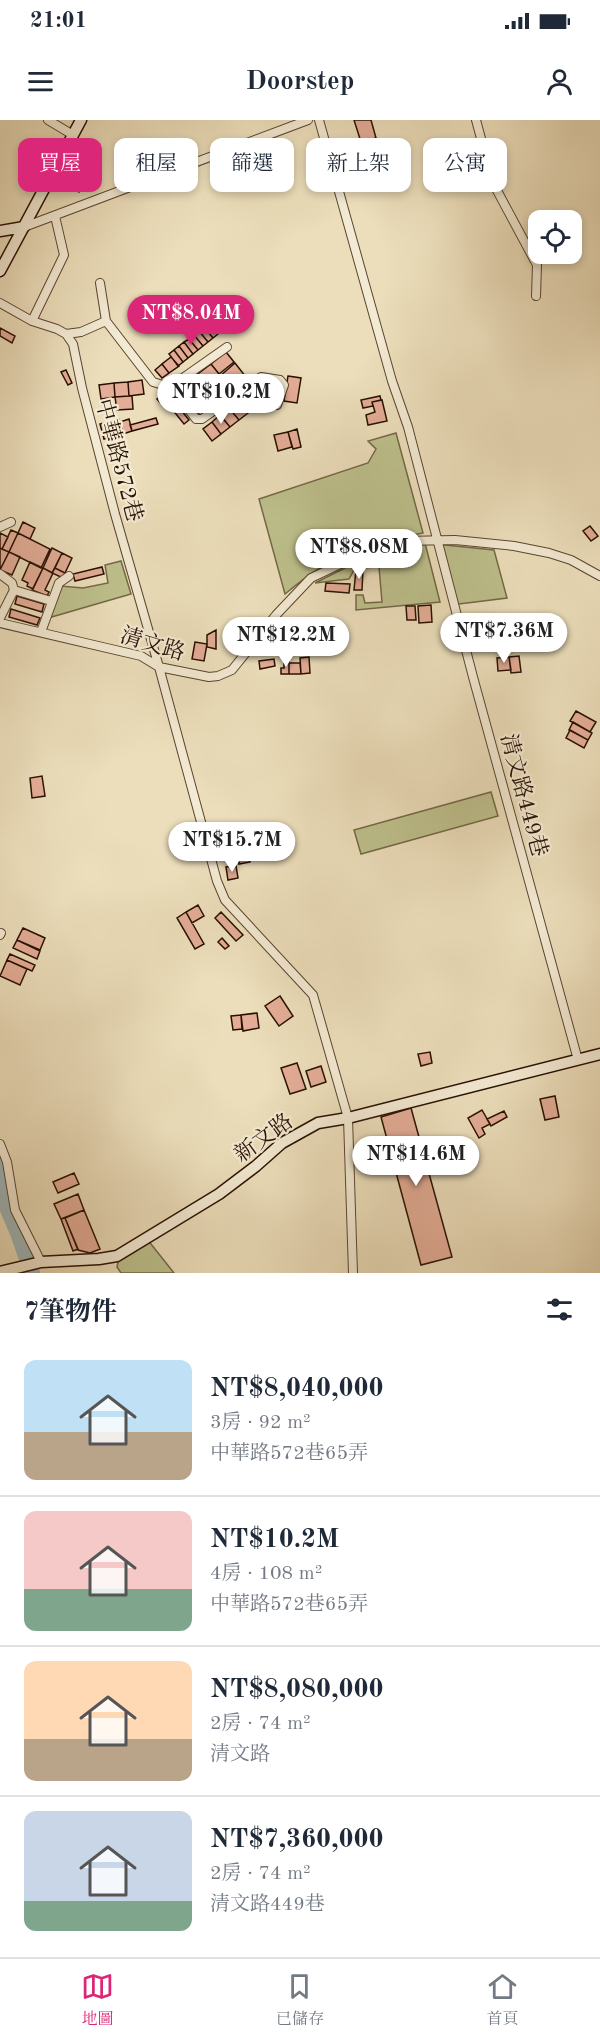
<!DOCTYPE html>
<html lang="zh-TW">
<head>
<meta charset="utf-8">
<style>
  body { margin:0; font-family:"Old Standard TT","Noto Serif TC",serif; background:#f2f2f3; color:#1f2937; height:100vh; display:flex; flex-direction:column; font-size:22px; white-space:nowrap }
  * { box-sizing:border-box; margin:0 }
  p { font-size:20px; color:#747a83 }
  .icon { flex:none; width:33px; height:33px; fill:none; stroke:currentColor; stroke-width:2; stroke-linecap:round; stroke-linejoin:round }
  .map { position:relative; height:1153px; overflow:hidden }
  .panel { display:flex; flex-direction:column; background:#fff; flex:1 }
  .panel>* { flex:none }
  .hud { position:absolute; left:18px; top:18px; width:564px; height:54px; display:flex; gap:12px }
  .tools { position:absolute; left:528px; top:90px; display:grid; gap:12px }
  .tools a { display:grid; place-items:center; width:54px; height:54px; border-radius:12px; background:#fff; box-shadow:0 3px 9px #0003; font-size:30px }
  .price { position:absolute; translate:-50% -51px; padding:0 14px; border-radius:21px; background:#fff; color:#222; font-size:20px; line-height:39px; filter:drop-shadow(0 2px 3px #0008) }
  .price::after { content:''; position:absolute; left:50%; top:36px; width:18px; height:14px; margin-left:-9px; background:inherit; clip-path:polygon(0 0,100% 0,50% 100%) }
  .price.selected { background:#db2777; color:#fff }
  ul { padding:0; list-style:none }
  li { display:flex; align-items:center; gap:18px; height:150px; padding:0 24px }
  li+li { border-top:2px solid #e0e1e3 }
  li span { display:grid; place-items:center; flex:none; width:168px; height:120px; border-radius:12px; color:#555 }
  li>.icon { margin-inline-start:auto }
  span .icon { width:72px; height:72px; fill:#fffc; stroke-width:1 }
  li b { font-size:26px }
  h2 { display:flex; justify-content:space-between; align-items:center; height:72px; padding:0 24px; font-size:26px }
  .tag { padding:0 21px; border-radius:12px; background:#fff; box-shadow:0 3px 9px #0003; font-size:21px; line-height:54px }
  .tag.selected { background:#db2777; color:#fff }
  .status { display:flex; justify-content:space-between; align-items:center; height:42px; padding:0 30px; background:#fff; direction:ltr }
  .status svg { height:16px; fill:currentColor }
  header { display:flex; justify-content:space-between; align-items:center; height:78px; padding:0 24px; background:#fff; font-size:27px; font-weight:700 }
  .dock { display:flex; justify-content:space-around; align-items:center; height:84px; border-top:2px solid #e0e1e3; background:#fff; font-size:16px; color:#747a83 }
  .dock a { display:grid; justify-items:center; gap:3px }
  .dock .selected { color:#db2777 }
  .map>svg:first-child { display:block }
</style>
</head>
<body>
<div class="status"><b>21:01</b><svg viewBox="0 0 49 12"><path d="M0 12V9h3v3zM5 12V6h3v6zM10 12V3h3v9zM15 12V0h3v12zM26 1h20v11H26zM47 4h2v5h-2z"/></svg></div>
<header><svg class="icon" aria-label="menu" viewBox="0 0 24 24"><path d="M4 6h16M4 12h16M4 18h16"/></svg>Doorstep<svg class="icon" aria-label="person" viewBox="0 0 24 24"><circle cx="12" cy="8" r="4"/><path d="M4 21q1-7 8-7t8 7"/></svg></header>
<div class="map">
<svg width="600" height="1153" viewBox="0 0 600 1153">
  <rect width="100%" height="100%" fill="#ecdebb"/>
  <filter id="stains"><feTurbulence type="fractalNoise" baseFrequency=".00333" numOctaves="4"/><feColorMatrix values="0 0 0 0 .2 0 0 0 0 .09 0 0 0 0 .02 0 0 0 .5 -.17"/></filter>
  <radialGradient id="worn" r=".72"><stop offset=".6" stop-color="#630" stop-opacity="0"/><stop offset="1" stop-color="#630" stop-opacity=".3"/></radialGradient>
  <path fill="#bdc08c" stroke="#736847" stroke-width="1.5" d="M396,313L423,413C405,417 385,418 368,424C337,435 310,453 285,474L259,379L368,343L376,329L368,321Z
    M425,423L440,482L356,490V475H363L365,483L382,482L379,447L355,448L349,459L315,463L373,434Z
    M435,424L494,430L507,478L451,485Z
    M121,441L131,474L48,498L61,466L83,468L108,463L105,445Z
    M491,672L498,696L361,734L354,710Z
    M147,1119L174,1153H121L117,1147L119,1137Z"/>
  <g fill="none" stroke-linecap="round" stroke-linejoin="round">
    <path stroke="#9fb9bc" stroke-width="16" d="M0,1040L4,1050L6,1085L18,1113L32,1153"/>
  </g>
  <path fill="#e4ad97" stroke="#291002" stroke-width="1.5" d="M354,0H371L376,18L361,22Z
    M69,46L88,55L79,72L61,63Z
    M209,203L218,214L213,218L204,207Z
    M204,207L213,218L208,222L199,211Z
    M0,208L15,216L12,223L0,216Z
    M199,211L208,222L203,226L194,215Z
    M194,215L203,226L198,230L189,219Z
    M189,219L198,230L193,234L184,222Z
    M184,222L193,234L188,238L179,226Z
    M179,226L188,238L183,242L174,230Z
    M174,230L183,242L178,246L169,234Z
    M226,232L234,242L219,254L211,244Z
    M171,237L179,246L169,253L162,244Z
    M235,243L246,257L230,269L220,256Z
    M162,244L169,253L162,258L155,250Z
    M211,244L219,254L204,266L195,256Z
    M66,250L72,263L68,265L61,252Z
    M195,256L204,266L188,278L180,268Z
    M220,256L230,269L215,281L204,268Z
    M288,256L301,258L297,283L284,281Z
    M142,260L144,274L129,276L128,262Z
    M265,260L274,272L265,279L256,267Z
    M128,262L129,276L115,277L114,263Z
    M114,263L115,277L101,279L99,265Z
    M256,267L265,279L257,286L247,274Z
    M204,268L215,281L199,293L189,280Z
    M166,271L189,300L184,304L168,284L164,287L157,279Z
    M247,274L257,286L248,293L238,281Z
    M129,276H132L133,289L117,290L115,277Z
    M380,276L381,280L372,282L373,286L363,288L361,280Z
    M382,280L387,301L368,305L366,295L375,292L372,282Z
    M238,281L248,293L239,300L229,288Z
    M229,288L239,300L230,307L220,295Z
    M220,295L230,307L221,314L212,302Z
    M156,298L158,304L132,311L130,305Z
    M119,299L123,314L104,319L100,304Z
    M129,299L132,311L123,314L120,302Z
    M212,302L221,314L212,321L203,309Z
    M297,309L301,327L293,329L288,312Z
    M288,312L292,327L278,331L274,315Z
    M23,402L35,408L30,419L18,413Z
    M590,406L598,416L591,421L583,411Z
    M11,410L18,413L9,432L2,429Z
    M0,413L8,417L2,429L0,428Z
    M18,413L50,429L41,448L9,432Z
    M0,428L9,432L0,450Z
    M52,428L62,433L52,453L43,448Z
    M9,432L20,437L12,455L0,450Z
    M62,433L72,438L65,453L55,448Z
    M30,442L43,448L33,469L27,466L28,463L22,460Z
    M102,447L104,454L75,461L73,454Z
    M43,448L53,453L45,470L49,472L47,476L32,470Z
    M55,448L65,453L63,458L52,453Z
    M356,450H363L362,470H354Z
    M326,463L350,464L349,473L325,471Z
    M17,476L44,484L42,492L15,484Z
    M431,485L432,502L419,503L418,486Z
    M406,486H415L416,500H407Z
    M11,489L40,498L37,505L9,497Z
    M216,510V529L207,527V515Z
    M195,522L207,524L204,541L192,539Z
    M519,536L521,552L511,553L509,537Z
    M309,537L310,553L301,554L300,538Z
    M509,537L511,550L498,551L497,538Z
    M274,539L275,546L260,549L259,541Z
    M284,541H289V554H281V548H284Z
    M289,543H300L301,554H289Z
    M576,591L596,602L590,612L570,601Z
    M573,602L592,613L588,620L569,610Z
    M570,610L588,620L584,628L566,618Z
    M42,656L45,676L32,678L30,658Z
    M243,708L245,721L224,724L222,711Z
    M247,727L250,742L239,744L238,734L242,733L241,728Z
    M236,746L238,758L228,760L226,747Z
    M198,785L204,796L192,803L186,792Z
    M186,792L204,824L195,829L177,798Z
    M221,792L243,815L236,821L215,798Z
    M23,808L45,818L40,830L17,820Z
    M222,818L229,826L225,829L218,822Z
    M17,820L40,831L37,839L13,828Z
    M10,834L35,845L32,851L7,840Z
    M7,840L27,849L20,865L0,856Z
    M280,876L293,896L279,906L265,886Z
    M257,893L259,908L243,911L241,895Z
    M241,895L242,909L233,910L231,896Z
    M430,932L432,943L421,946L418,934Z
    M297,943L306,969L290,974L281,948Z
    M321,946L326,962L311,967L306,951Z
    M555,976L559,997L545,1000L540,979Z
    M411,988L452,1137L421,1145L381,997Z
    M482,990L490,1004L482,1008L485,1014L479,1018L468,998Z
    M504,991L507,997L491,1006L487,999Z
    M74,1053L79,1064L58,1073L53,1062Z
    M78,1074L84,1090L61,1099L54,1084Z
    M84,1090L100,1129L90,1133L78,1130L65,1098Z
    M65,1098L78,1129L73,1131L61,1099Z"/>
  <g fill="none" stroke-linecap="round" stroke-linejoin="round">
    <g stroke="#5a4430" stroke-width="10">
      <path id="street" d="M48,0L73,15
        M319,0L392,261L408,307L473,557L578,940
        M476,0L493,63L537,145L536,176
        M24,107L308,0
        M100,163L106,201
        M0,183L32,201L57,209L66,214L73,224L82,268L115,394L159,547L217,761L225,780L313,875L348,998L353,1153
        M32,201L64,135L55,96
        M66,214L81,212L106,201L153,262L173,268L196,299H202L261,257L280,260L284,265L277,285
        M170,267L227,227
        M0,407L11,402
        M0,454L12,463L14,470L51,481
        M0,498L14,470
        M0,503L141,536L159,547L209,557L218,556L232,550L276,495L311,458L370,430L402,421L455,420L514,426L549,433L571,440L600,456
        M41,512L59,463L69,456
        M0,815L1,813
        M0,1024L7,1042L15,1090L41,1142"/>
    </g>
    <g stroke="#291002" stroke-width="13">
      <path id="secondary" d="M0,111L24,107
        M0,151L81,0
        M0,1152L41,1142L99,1139L117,1136L219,1074L256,1046L282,1023L318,1003L348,998L600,934"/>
    </g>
    <use href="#street" stroke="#f3ead3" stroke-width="8"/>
    <use href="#secondary" stroke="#f3ead3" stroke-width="10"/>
  </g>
  <g text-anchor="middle" stroke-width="4.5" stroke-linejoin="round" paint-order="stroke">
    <g font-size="22" fill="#291002" stroke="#f3ead3">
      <text transform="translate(120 340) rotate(75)" y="8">中華路572巷</text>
      <text transform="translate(153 523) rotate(17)" y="8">清文路</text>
      <text transform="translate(525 675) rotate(75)" y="8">清文路449巷</text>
      <text transform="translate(263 1017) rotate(-36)" y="8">新文路</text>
    </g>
  </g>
  <rect width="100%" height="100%" filter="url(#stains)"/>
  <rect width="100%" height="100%" fill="url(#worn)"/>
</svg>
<div class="tools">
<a><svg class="icon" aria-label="locate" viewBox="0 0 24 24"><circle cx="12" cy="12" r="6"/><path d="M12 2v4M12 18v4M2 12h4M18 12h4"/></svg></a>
</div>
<b class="price selected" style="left:191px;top:226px">NT$8.04M</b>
<b class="price" style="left:221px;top:305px">NT$10.2M</b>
<b class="price" style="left:359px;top:460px">NT$8.08M</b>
<b class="price" style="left:504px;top:544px">NT$7.36M</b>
<b class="price" style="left:286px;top:548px">NT$12.2M</b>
<b class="price" style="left:232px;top:753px">NT$15.7M</b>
<b class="price" style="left:416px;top:1067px">NT$14.6M</b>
<div class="hud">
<a class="tag selected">買屋</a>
<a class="tag">租屋</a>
<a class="tag">篩選</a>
<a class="tag">新上架</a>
<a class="tag">公寓</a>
</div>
</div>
<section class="panel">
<h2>7筆物件<svg class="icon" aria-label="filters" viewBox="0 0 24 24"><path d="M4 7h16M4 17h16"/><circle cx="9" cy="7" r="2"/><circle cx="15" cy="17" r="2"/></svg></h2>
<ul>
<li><span style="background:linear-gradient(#bfe0f5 60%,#b9a48a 0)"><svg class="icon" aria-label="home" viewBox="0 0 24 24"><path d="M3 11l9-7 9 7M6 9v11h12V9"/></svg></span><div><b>NT$8,040,000</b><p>3房 · 92 m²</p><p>中華路572巷65弄</p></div></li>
<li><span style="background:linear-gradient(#f6c9c9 65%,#7fa58c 0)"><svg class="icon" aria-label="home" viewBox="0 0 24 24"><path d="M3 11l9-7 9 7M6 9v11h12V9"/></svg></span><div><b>NT$10.2M</b><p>4房 · 108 m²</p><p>中華路572巷65弄</p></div></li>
<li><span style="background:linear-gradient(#ffd9b3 65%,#b9a48a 0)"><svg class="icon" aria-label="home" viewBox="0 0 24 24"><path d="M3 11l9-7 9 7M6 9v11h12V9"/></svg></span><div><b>NT$8,080,000</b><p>2房 · 74 m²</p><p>清文路</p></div></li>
<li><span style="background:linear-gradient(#c9d6e8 75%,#7fa58c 0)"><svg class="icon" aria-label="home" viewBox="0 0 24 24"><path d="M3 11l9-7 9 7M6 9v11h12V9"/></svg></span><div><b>NT$7,360,000</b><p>2房 · 74 m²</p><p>清文路449巷</p></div></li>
</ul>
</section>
<nav class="dock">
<a class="selected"><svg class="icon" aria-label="map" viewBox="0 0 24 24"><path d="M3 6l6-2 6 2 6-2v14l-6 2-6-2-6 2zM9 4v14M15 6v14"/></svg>地圖</a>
<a><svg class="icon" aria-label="saved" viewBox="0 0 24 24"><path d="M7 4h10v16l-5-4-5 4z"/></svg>已儲存</a>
<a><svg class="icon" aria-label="home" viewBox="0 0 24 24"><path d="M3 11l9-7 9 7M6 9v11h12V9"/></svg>首頁</a>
</nav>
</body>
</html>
